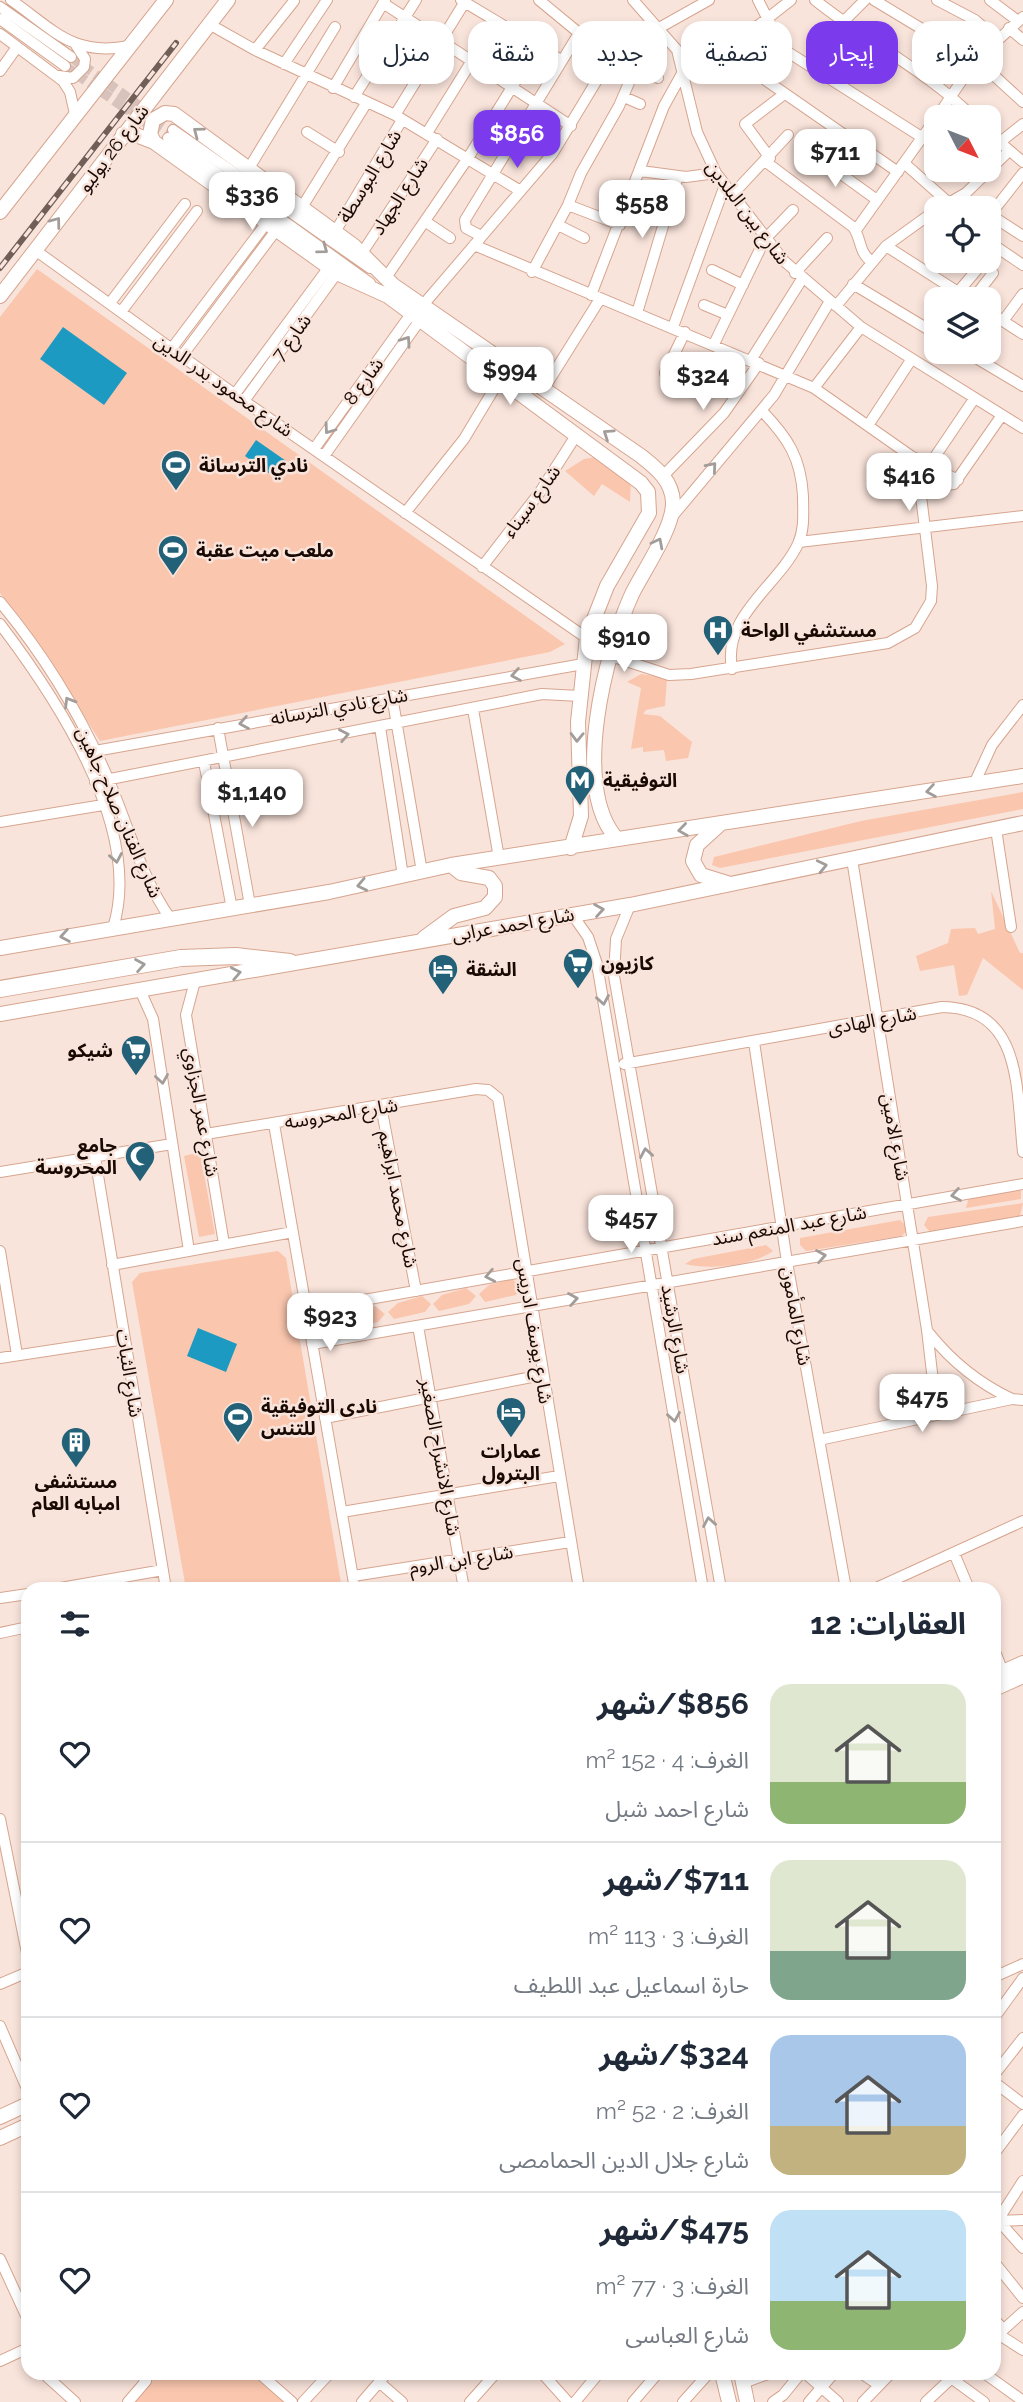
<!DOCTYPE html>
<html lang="ar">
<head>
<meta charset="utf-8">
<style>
  body { margin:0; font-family:Raleway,"Noto Sans Arabic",sans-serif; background:#f6f6f7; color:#1f2937; direction:rtl; height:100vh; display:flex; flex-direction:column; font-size:26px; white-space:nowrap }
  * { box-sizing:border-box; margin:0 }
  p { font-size:23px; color:#747a83 }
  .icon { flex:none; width:38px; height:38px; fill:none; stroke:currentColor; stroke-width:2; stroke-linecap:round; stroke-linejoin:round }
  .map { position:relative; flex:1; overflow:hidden; direction:ltr }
  .drawer { position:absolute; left:21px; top:1582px; width:980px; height:798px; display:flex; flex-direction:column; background:#fff; border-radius:21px; box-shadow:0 4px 10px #0003; direction:rtl }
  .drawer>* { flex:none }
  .hud { position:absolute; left:21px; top:21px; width:982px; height:63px; direction:rtl; display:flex; gap:14px }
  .needle { width:46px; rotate:132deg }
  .buttons { position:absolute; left:924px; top:105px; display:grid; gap:14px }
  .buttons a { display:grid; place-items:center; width:77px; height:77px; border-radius:14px; background:#fff; box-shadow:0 4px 10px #0003; font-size:35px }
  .price { position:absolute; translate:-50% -60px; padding:0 16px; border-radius:14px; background:#fff; color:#222; font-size:23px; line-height:46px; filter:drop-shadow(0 2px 4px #0008) }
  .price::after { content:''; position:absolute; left:50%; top:42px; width:21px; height:16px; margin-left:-10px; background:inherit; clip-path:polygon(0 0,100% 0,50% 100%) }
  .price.on { background:#7c3aed; color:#fff }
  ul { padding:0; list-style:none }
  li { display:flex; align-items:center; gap:21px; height:175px; padding:0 35px }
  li+li { border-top:2px solid #e0e1e3 }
  li span { display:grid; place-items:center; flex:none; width:196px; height:140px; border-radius:21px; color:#555 }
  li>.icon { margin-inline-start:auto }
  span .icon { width:84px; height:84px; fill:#fffc; stroke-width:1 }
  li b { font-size:30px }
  h2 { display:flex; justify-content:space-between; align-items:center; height:84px; padding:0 35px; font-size:30px }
  .chip { padding:0 24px; border-radius:21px; background:#fff; box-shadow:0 4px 10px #0003; font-size:24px; line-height:63px }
  .chip.on { background:#7c3aed; color:#fff }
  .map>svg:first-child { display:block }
</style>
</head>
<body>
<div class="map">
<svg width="1023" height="2402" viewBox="0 0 1023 2402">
  <rect width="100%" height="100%" fill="#f9e4db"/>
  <path fill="#fac6ae" d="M37,269L565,644L550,652L100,741L23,622L0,593V317Z
    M602,456L631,479L630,502L602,484L594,496L565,471L584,459Z
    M641,674L667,678L665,706L646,710L643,714L660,716L692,742L688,758L666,761L664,750L643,752V747L631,749L641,688L627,682Z
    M1023,792V809L720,868L712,865L714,857L861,821Z
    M991,891L1020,953H1023V990L983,958L967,995L959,996L954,965L920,971L916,956L948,943L951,929L975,928L978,934L995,929Z
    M200,1152L215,1234L199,1237L184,1156Z
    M1021,1188V1199L966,1208L969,1197Z
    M1023,1203L1020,1216L930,1232L924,1225L928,1217Z
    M900,1220L909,1228L902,1236L806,1251L800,1245V1238Z
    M766,1245L773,1251C752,1266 709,1270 685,1264L693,1259Z
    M278,1251L286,1258L342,1589H186L132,1282L140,1273Z
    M512,1279L522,1287L516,1295L485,1302L479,1294L489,1285Z
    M466,1288L476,1296L469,1304L439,1311L433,1304L442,1295Z
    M422,1296L431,1304L425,1312L394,1319L388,1312L398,1303Z
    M375,1306L385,1314L378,1322L348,1329L338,1319L341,1310Z
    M144,2373H258L291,2402H130Z"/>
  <path fill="#1d9ac2" d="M63,327L127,373L104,405L40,359Z
    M256,440L289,463L277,479L245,456Z
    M198,1328L237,1344L226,1372L187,1356Z"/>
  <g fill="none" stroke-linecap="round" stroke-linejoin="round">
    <path stroke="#d7c3bb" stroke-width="10" stroke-dasharray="10 5" stroke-linecap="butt" d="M71,57L173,130
      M65,66L168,138"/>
    <g stroke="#d6a58f" stroke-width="12">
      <path id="minor" d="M11,0C54,30 73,57 129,46
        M461,0L561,60
        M633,0L677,50L697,132L716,173L784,261L861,327L1023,428
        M758,0L783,49L923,138
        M815,0C866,41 927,71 973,117
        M874,0L975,61
        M937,0L975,20L997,39
        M990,0L1018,21
        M383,3L571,126
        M0,7L71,57
        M0,19L65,66
        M843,22L865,0
        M209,24L255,50L395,115L519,190
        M600,28L640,57
        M1009,28L1023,40
        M0,34L63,81L70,92L75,114
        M777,41L753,61L751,70L898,172
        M255,50L294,1
        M582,58L605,69
        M682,60L759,25L791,0
        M977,60L1023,102
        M284,64L327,0
        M636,68L658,78
        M0,71L17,47
        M59,76L73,78L84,67L85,59L76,45
        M333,88L385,0
        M354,97L416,0
        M624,97L640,104
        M395,115L466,0
        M937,117L975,61L1023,17
        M173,130L370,268
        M307,132L339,152
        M427,133L496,22
        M989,133L1023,162
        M168,138L370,283
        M999,143L1023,124
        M812,153L877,200
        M770,158L745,124L783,95
        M766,162L853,227C862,239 858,252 872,262
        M904,163L949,203
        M249,168L335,27
        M641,171L686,177L716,173
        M732,195L788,135
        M961,197L979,208
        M568,205L620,225
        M302,207L367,102
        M940,208L966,193L1009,151
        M989,214L1023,236
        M990,215L1023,173
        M426,222L450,238
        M558,225L584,238
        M856,230L936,118
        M335,232L402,120
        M481,236L466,228L465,220L579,33L539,0
        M989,242L1023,265
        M886,246L969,299
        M35,250L244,401L614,657L669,675L691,674L888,643L915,628L931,601L932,586L920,488L911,456L814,388L474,245
        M362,253L437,139
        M712,270L743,285
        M532,272L568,205L581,173L619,106L640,57L659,28L709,0
        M795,273L827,238
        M383,278L385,279L468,158L537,47
        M853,284L936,334
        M958,292L981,265
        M591,295L664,106L684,70
        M973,299L993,273
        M110,303L185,204
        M423,305L553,153L620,42
        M704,305L728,315
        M836,306L886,246L936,210
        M121,312L197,211
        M989,312L1023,334
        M637,313L678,176
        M1003,321L1023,294
        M673,327L725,185
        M714,344L765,239L793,210
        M172,348L268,221
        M966,352L1023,386
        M182,356L277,229
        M751,360L802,279
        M665,373L685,332
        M814,388L861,327
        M543,390L600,299
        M235,394L329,267
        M244,401L337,273
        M869,424L911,360
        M314,449L411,314
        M324,456L420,320
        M911,456L958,480
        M930,464L974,399
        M664,475L724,413L759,363
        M920,488L954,484L1002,415
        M405,513L464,439L500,379
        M671,518L774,395L830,301
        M799,542L1023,516
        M482,567L540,492L577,434
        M0,602C44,655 82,717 109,781C129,827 141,877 170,918
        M0,624C57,699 144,829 113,928
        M732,669C722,616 778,586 798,544C805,528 803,512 803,496C801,458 788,438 762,411
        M392,696L422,872
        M473,709L499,858
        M380,727L403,876
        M218,728L250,905
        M95,751L583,664
        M204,762L232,909
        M95,782L542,694L580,696
        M974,784L992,745L1023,705
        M0,822L103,805
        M996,829L1011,927
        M852,859L927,1330L937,1415
        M630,905L616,939L614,976L721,1589
        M572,914L588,937L597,964L703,1589
        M195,981L186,1015L224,1244
        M140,990L153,1019L189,1251
        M754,1042L787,1262L846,1589
        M624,1064L942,1007C1023,1008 1016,1089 1023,1152
        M381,1106L416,1291
        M274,1124L355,1589
        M206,1134L476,1089L488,1090L498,1098L579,1589
        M95,1157L166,1589
        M0,1172L172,1144
        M0,1251L17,1355
        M112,1265L293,1232
        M307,1310L1023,1184
        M418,1326L464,1589
        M929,1333C952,1362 978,1383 1012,1399
        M312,1344L1023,1221
        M0,1358L125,1339
        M325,1418L542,1375
        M819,1440L1012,1399L1023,1400
        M342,1512L559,1476
        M954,1553L969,1589
        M353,1576L570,1542
        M55,1589L163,1570
        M874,1589L1023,1521
        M0,1598L28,1594
        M0,1633L28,1627
        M994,1649L1003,1672
        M0,1819L28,1958
        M994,1977L1023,1964
        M0,1984L28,1972
        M994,2018L1023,1978
        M0,2026L28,2091
        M994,2075L1023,2038
        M994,2082L1023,2104
        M994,2154L1023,2115
        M1023,2181L998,2220L1023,2248
        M994,2221L1023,2220
        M0,2259L28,2320
        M994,2262L1023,2298
        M994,2319L1003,2329
        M998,2334L1023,2350
        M994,2338L1023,2312
        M0,2361L28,2348
        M43,2373L75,2402
        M259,2373L292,2402
        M542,2373L568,2402
        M805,2373L838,2402
        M861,2373L879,2385
        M984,2373L1023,2401
        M951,2378L984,2402
        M379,2382L402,2402
        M743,2383L771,2373
        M128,2402L146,2381L140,2373
        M303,2402L330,2373
        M362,2402L387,2373
        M470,2402L496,2373
        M575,2402L599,2373
        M633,2402L658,2373
        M683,2402L709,2373
        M773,2402L783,2395L801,2373
        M809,2402L834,2373
        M863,2402L891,2373
        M926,2402L957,2373"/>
    </g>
    <g stroke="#d6a58f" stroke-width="16">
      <path id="major" d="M123,134L136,135L154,142L337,273L388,296L641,483L648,492L649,513L607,586L587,637L578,722L581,816L571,848
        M154,142L150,134L153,120L165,113L174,114L354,246L393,285L641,456C656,468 672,480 673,502C674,527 644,570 632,594C606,651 570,787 617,839
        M0,212L166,0
        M0,296L228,0
        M719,825L697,845L693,861L701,875L730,884
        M424,938L454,916L485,908L495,897V886L489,878L461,873L451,865
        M0,948L329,892L451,865L1023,776
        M0,1014L630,905L1023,823
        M994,1676L1023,1663
        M994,1689L1023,1676
        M0,2117L28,2104
        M0,2138L28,2125
        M722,2373L729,2402
        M741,2373L747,2402"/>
    </g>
    <g stroke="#d6a58f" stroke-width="18">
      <path id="highway" d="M0,989L181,958L236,956L290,962"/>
    </g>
    <use href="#minor" stroke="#fff" stroke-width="10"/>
    <use href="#major" stroke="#fff" stroke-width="14"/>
    <use href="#highway" stroke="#fff" stroke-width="16"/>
    <g stroke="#705e57" stroke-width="6">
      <path id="rail" d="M0,268L176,43"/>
    </g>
    <use href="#rail" stroke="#f9e4db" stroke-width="3.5" stroke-dasharray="10" stroke-linecap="butt"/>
  </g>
  <defs><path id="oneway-chevron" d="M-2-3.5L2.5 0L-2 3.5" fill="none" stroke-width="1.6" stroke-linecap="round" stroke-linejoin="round" transform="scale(1.75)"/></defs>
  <g stroke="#a39d9a">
    <use href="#oneway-chevron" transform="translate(198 132) rotate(-143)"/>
    <use href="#oneway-chevron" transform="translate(56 222) rotate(-53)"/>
    <use href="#oneway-chevron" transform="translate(323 249) rotate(36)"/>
    <use href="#oneway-chevron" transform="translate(406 341) rotate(-55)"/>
    <use href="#oneway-chevron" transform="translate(329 429) rotate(126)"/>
    <use href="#oneway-chevron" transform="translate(608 434) rotate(-146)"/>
    <use href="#oneway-chevron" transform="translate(712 467) rotate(-49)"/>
    <use href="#oneway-chevron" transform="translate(658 543) rotate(-63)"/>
    <use href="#oneway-chevron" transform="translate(516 675) rotate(170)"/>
    <use href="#oneway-chevron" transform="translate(69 702) rotate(-121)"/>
    <use href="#oneway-chevron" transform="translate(244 723) rotate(170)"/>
    <use href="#oneway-chevron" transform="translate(344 735) rotate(-11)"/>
    <use href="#oneway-chevron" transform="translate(577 737) rotate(91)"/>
    <use href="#oneway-chevron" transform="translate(931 791) rotate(171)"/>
    <use href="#oneway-chevron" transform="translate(683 830) rotate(172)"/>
    <use href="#oneway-chevron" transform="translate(116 858) rotate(80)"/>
    <use href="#oneway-chevron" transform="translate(822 866) rotate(-13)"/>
    <use href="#oneway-chevron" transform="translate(362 885) rotate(168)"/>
    <use href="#oneway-chevron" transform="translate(599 910) rotate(-9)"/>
    <use href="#oneway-chevron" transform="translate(65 936) rotate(170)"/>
    <use href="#oneway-chevron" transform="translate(140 965) rotate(-10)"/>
    <use href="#oneway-chevron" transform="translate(236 973) rotate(-11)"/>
    <use href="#oneway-chevron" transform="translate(603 1000) rotate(80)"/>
    <use href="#oneway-chevron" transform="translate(162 1079) rotate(81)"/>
    <use href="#oneway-chevron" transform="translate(646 1153) rotate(-100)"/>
    <use href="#oneway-chevron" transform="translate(956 1195) rotate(170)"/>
    <use href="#oneway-chevron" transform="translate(821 1256) rotate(-10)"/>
    <use href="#oneway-chevron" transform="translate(490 1276) rotate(169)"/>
    <use href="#oneway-chevron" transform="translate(573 1299) rotate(-10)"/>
    <use href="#oneway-chevron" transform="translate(674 1417) rotate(80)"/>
    <use href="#oneway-chevron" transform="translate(709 1522) rotate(-100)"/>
  </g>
  <defs>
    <g id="stadium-pin" transform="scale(1.575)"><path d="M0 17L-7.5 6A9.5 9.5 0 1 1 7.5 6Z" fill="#226177" stroke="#f9e4db"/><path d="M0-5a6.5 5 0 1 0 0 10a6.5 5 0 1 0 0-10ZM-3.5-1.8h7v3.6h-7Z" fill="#fff"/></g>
    <g id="hospital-pin" transform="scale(1.575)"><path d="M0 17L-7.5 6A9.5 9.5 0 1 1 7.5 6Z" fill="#226177" stroke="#f9e4db"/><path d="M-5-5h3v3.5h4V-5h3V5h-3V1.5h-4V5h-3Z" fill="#fff"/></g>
    <g id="metro-pin" transform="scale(1.575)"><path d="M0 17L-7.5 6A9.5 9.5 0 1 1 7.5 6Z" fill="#226177" stroke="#f9e4db"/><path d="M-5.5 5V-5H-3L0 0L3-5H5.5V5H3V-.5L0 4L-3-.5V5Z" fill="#fff"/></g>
    <g id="supermarket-pin" transform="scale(1.575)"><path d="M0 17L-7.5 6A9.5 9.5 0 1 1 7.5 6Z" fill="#226177" stroke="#f9e4db"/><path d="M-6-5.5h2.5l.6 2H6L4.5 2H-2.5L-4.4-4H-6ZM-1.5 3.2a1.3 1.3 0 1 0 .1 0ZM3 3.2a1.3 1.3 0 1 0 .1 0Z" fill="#fff"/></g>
    <g id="hotel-pin" transform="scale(1.575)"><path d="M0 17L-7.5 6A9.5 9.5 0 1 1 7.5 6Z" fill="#226177" stroke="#f9e4db"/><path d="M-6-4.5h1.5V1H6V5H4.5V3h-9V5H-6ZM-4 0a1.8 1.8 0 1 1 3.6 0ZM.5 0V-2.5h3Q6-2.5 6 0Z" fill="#fff"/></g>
    <g id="mosque-pin" transform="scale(1.575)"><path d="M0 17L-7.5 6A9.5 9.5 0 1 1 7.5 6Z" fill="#226177" stroke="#f9e4db"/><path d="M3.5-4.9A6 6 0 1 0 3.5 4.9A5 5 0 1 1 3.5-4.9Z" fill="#fff"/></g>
    <g id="building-pin" transform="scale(1.575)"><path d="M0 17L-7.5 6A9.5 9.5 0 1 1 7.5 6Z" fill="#226177" stroke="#f9e4db"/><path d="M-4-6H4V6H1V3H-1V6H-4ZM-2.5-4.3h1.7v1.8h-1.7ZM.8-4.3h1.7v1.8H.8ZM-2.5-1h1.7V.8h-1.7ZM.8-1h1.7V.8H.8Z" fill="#fff"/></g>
  </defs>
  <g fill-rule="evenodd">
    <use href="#stadium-pin" x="176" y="465"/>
    <use href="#stadium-pin" x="173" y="550"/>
    <use href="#hospital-pin" x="718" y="630"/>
    <use href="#metro-pin" x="580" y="780"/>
    <use href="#supermarket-pin" x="578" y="963"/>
    <use href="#hotel-pin" x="443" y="969"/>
    <use href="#supermarket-pin" x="136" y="1050"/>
    <use href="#mosque-pin" x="140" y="1156"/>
    <use href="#hotel-pin" x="511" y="1412"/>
    <use href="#stadium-pin" x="238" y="1417"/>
    <use href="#building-pin" x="76" y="1442"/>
  </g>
  <g text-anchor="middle" stroke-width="5" stroke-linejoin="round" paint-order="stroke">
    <g font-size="19" fill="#190903" stroke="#f9e4db">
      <text transform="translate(113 148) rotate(-53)" y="7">شارع 26 يوليو</text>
      <text transform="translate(369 176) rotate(-59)" y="7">شارع البوسطة</text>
      <text transform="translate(399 196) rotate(-57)" y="7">شارع الجهاد</text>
      <text transform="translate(748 212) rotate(53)" y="7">شارع بين البلدين</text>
      <text transform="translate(291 337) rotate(-54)" y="7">شارع 7</text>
      <text transform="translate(363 381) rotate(-54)" y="7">شارع 8</text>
      <text transform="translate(224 385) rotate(35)" y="7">شارع محمود بدر الدين</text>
      <text transform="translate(531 501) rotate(-54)" y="7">شارع سيناء</text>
      <text transform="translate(339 706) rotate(-10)" y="7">شارع نادي الترسانه</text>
      <text transform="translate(120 812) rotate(66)" y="7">شارع الفنان صلاح جاهين</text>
      <text transform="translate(513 924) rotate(-10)" y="7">شارع احمد عرابى</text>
      <text transform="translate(872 1020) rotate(-10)" y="7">شارع الهادى</text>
      <text transform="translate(202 1112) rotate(80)" y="7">شارع عمر الجزاوي</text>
      <text transform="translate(341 1113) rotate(-9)" y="7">شارع المحروسه</text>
      <text transform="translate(896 1137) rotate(80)" y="7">شارع الامين</text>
      <text transform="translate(399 1199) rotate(79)" y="7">شارع محمد ابراهيم</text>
      <text transform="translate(789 1225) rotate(-10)" y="7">شارع عبد المنعم سند</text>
      <text transform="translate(797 1316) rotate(80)" y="7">شارع المأمون</text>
      <text transform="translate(676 1329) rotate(80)" y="7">شارع الرشيد</text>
      <text transform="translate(535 1331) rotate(81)" y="7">شارع يوسف ادريس</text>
      <text transform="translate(130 1373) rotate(81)" y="7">شارع الثبات</text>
      <text transform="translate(441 1457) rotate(80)" y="7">شارع الانشراح الصغير</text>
      <text transform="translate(461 1559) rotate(-9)" y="7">شارع ابن الروم</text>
    </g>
    <g font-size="19" font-weight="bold" fill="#190903" stroke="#f9e4db" text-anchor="start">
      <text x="199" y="472">نادي الترسانة</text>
      <text x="196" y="557">ملعب ميت عقبة</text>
      <text x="741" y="637">مستشفي الواحة</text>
      <text x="603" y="787">التوفيقية</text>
      <text x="601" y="970">كازيون</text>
      <text x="466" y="976">الشقة</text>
      <text x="113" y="1057" text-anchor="end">شيكو</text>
      <text x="117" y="1152" text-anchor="end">جامع<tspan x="117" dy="22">المحروسة</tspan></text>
      <text x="261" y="1413">نادى التوفيقية<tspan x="261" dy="22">للتنس</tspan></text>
      <text x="511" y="1458" text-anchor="middle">عمارات<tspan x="511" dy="22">البترول</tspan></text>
      <text x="76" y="1488" text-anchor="middle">مستشفى<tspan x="76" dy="22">امبابه العام</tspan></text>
    </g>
  </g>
</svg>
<div class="buttons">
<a><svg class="needle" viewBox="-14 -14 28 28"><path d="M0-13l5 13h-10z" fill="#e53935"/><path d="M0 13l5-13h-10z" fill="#747a83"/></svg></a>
<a><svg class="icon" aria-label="locate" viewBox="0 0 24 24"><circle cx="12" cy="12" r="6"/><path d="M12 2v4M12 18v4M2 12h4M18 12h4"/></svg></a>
<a><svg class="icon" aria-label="layers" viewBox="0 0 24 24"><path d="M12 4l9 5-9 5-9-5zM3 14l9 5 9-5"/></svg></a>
</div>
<b class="price on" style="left:517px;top:170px">$856</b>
<b class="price" style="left:835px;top:189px">$711</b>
<b class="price" style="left:252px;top:232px">$336</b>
<b class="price" style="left:642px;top:240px">$558</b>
<b class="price" style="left:510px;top:407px">$994</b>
<b class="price" style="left:703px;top:412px">$324</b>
<b class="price" style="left:909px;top:513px">$416</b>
<b class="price" style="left:624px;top:674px">$910</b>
<b class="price" style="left:252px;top:829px">$1,140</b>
<b class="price" style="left:631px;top:1255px">$457</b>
<b class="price" style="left:330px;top:1353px">$923</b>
<b class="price" style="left:922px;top:1434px">$475</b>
<div class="hud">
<a class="chip">شراء</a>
<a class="chip on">إيجار</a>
<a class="chip">تصفية</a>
<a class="chip">جديد</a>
<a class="chip">شقة</a>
<a class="chip">منزل</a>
</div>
<section class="drawer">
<h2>العقارات: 12<svg class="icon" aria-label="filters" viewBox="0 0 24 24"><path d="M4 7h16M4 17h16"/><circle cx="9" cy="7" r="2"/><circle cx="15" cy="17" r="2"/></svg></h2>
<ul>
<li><span style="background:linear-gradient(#dfe7d0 70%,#8fb573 0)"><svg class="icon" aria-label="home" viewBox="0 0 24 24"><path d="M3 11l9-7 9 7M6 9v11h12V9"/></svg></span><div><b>$856/شهر</b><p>الغرف: 4 · 152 m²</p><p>شارع احمد شبل</p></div><svg class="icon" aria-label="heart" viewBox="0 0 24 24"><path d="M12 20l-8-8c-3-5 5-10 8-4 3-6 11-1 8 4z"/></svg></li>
<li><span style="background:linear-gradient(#dfe7d0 65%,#7fa58c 0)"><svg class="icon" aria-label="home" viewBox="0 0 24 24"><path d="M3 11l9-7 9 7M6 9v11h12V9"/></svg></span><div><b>$711/شهر</b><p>الغرف: 3 · 113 m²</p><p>حارة اسماعيل عبد اللطيف</p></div><svg class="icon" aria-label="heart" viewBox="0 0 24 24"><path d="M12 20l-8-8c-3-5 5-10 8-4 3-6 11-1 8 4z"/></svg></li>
<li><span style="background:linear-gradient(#a9c7e8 65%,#c2b280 0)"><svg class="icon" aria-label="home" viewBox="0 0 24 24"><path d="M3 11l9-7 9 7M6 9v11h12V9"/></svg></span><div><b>$324/شهر</b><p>الغرف: 2 · 52 m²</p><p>شارع جلال الدين الحمامصى</p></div><svg class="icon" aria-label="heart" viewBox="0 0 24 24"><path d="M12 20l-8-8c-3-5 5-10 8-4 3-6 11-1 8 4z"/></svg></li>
<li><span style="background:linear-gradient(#bfe0f5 65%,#8fb573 0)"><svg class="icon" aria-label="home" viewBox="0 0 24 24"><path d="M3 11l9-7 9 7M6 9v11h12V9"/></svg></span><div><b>$475/شهر</b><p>الغرف: 3 · 77 m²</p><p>شارع العباسى</p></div><svg class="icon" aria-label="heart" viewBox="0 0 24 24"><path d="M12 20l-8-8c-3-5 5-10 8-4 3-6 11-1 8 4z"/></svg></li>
</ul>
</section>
</div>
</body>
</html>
